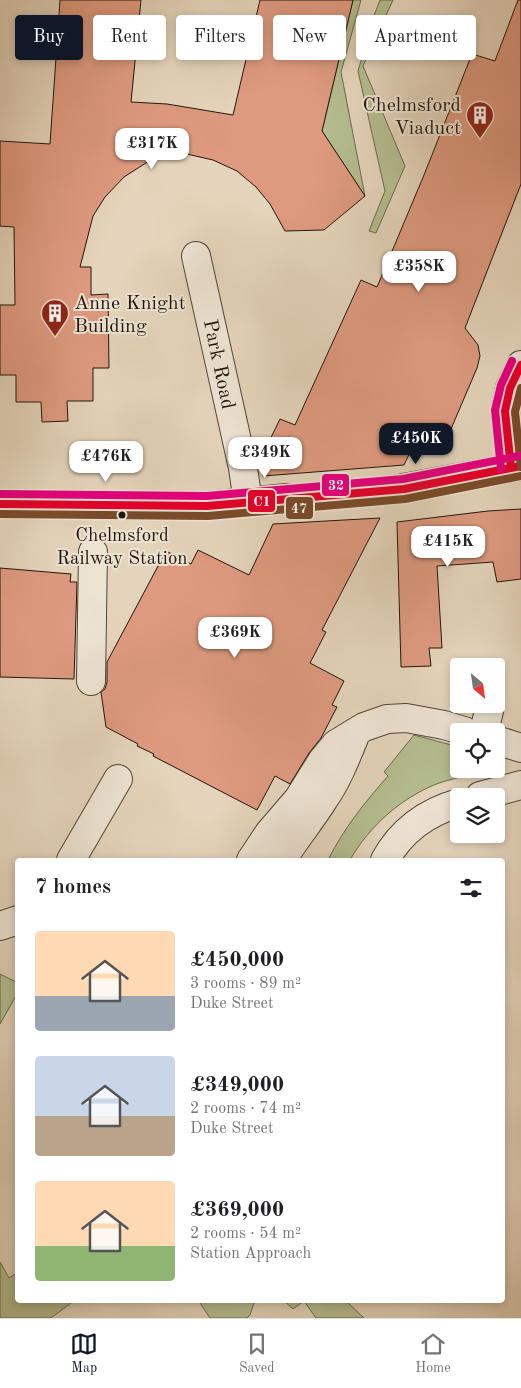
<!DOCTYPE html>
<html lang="en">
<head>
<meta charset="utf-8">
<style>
  body { margin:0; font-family:"Old Standard TT",serif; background:#f6f6f6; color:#202124; height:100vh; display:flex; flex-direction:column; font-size:19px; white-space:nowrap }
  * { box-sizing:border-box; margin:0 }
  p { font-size:16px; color:#757577 }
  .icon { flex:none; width:28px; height:28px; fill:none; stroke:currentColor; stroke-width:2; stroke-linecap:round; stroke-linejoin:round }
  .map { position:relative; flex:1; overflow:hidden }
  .details { position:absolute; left:15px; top:858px; width:490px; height:445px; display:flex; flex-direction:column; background:#fff; border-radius:5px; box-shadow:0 2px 8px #0003 }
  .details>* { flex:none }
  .hud { position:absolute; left:15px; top:15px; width:491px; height:45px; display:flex; gap:10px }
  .needle { width:32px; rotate:151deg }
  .tools { position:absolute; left:450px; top:658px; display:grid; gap:10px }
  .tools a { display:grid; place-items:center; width:55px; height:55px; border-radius:5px; background:#fff; box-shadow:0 2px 8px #0003; font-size:25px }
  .price { position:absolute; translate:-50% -42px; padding:0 11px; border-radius:10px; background:#fff; color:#222; font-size:16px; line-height:32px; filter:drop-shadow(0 1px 2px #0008) }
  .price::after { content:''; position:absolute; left:50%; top:30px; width:15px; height:11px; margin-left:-8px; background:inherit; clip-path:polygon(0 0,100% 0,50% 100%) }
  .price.active { background:#111827; color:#fff }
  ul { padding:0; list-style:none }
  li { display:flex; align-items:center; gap:15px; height:125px; padding:0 20px }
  li span { display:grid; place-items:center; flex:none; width:140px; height:100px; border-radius:5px; color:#555 }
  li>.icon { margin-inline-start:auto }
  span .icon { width:60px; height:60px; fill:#fffc; stroke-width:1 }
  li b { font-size:21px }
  h2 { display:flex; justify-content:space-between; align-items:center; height:60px; padding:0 20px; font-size:21px }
  .chip { padding:0 18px; border-radius:5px; background:#fff; box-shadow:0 2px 8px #0003; font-size:18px; line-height:45px }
  .chip.active { background:#111827; color:#fff }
  .tab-bar { display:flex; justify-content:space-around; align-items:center; height:70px; border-top:1px solid #e0e0e0; background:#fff; font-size:14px; color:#757577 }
  .tab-bar a { display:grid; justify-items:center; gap:2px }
  .tab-bar .active { color:#111827 }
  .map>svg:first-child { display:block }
</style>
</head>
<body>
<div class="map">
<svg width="521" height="1318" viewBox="0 0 521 1318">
  <rect width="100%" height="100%" fill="#e4d4bb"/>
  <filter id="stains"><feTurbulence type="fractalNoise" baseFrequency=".004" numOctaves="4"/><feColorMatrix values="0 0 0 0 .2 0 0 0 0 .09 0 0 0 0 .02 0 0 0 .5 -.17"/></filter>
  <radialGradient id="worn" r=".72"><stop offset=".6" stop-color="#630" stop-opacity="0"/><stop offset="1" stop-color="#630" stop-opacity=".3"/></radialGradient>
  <path fill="#b4bd90" stroke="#6a6a4e" d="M353,0H361L341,72L365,196L322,131Z
    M380,0H393L363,66L405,166L376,233L369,231L385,191L358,71L375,13Z
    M414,735L459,747V769H494C477,773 459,777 442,782C404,795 369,826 350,860H328C344,828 365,802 388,776L384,772Z
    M0,974L18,983L17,994L0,1024Z
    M0,1262L9,1278L17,1273L18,1300H75L51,1318H0Z
    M198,1300H255L250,1315L247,1318H210Z
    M283,1300H345L364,1318H316L304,1301L293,1309Z"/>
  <path fill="#de9a7f" stroke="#20160d" d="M60,0H141L131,102L167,104L233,115L260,0H353L322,131L365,196L324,230L285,231L270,204L256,187L237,171L213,160L178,152L149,161L124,177L105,197L93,216L80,267H91V295L108,294L109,368H93V401H67L68,421L42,422L41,402H16V375H0V305H15L14,227L0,226V141L50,144Z
    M518,0H521V184L465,328L478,345L480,356L477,368L448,436L423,425L404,465L263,476L260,460L280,419L295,425L361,280L377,287L424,175L472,54L495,61Z
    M521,509V579L497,582L493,562L437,566L442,648H429L431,666L401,667L397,522L488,511Z
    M380,518L322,630L326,632L310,663L344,681L332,705L337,707L321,738L309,753L290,784L275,776L257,810L153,756L154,754L137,746L138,744L106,727L101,692L105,689L107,682V662L166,551L191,564L198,550L249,575L273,524Z
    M0,568L71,574L70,582H77L74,679L0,677Z"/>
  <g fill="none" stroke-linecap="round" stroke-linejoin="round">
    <path stroke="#bdae98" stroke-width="28" stroke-dasharray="28 14" stroke-linecap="butt" d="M286,498L393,490"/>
    <g stroke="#514638" stroke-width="30">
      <path id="minor" d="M196,256L243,468L248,502
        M511,468L505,411L510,388L521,365
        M393,490L521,466
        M0,504L207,506L286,498
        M91,681L93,552
        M484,731L489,711
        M496,740L521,748
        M480,796L521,785
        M71,860L118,779
        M251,860L269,833L299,798L322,761L336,744L364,727L387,719L406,718L444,725L464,731
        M282,860C295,839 311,820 324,799C338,779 347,755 356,733
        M385,860C401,831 427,812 459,803
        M0,926L18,920"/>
    </g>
    <use href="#minor" stroke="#ede3d3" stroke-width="28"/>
    <g stroke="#ede3d3" stroke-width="11">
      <path id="bus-1" d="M511,468L505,411L510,388L521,365
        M0,504L207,506L404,489L521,466"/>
    </g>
    <g stroke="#ede3d3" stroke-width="11">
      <path id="bus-2" d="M521,467L515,412L521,388
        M0,514L208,516L405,499L521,476"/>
    </g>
    <g stroke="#ede3d3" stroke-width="11">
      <path id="bus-3" d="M501,469L495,410L501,385L512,361
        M0,494L207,496L403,479L519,456"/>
    </g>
    <use href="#bus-1" stroke="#e4002b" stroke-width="8"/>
    <use href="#bus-2" stroke="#7a4b2a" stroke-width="8"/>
    <use href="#bus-3" stroke="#e5007d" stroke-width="8"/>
  </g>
  <defs>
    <g id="building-pin" transform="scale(1.4375)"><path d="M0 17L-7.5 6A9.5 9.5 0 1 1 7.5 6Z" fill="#8f2418" stroke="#ede3d3"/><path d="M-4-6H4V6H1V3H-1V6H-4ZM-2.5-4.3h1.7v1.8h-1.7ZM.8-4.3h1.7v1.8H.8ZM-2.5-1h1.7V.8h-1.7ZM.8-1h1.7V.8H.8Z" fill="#fff"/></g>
  </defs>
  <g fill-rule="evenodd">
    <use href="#building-pin" x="480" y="115"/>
    <use href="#building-pin" x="55" y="313"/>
  </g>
  <circle fill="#20160d" stroke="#ede3d3" stroke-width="2" cx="122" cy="515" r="4.5"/>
  <g text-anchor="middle" stroke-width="4" stroke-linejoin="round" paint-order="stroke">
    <g font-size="19" fill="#20160d" stroke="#ede3d3">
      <text x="122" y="541">Chelmsford<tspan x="122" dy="23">Railway Station</tspan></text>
    </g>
    <g font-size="20" fill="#20160d" stroke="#ede3d3" text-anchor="end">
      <text x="461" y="111">Chelmsford<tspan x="461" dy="23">Viaduct</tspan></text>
      <text x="74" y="309" text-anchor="start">Anne Knight<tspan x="74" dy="23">Building</tspan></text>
    </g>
    <g font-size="20" fill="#20160d" stroke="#ede3d3">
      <text transform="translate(220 364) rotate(78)" y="7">Park Road</text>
    </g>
  </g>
  <g stroke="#ede3d3" stroke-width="2">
    <rect x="321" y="473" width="29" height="24" rx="5" fill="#e5007d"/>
    <rect x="247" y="489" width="29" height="24" rx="5" fill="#e4002b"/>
    <rect x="285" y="496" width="29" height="24" rx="5" fill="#7a4b2a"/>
  </g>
  <g font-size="14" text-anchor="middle" font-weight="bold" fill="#fff">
    <text x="336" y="490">32</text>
    <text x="262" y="506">C1</text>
    <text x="299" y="513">47</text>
  </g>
  <rect width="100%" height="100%" filter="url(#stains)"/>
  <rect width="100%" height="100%" fill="url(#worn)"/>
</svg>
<div class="tools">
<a><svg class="needle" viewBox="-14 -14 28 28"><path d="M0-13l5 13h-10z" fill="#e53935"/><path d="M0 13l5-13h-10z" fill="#757577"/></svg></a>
<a><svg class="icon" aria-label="locate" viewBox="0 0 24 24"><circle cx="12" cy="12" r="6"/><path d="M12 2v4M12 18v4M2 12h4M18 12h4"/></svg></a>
<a><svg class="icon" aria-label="layers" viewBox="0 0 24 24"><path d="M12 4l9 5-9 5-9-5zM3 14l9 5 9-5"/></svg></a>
</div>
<b class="price" style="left:152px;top:170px">£317K</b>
<b class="price" style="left:419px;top:293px">£358K</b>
<b class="price active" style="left:416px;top:465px">£450K</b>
<b class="price" style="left:265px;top:479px">£349K</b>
<b class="price" style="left:106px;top:483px">£476K</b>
<b class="price" style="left:448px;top:568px">£415K</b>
<b class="price" style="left:235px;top:659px">£369K</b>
<div class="hud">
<a class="chip active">Buy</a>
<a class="chip">Rent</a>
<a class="chip">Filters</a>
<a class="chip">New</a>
<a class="chip">Apartment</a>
</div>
<section class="details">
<h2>7 homes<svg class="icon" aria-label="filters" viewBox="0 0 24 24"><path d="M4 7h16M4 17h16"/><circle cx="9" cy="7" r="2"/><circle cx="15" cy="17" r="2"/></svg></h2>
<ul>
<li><span style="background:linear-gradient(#ffd9b3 65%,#9aa5b1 0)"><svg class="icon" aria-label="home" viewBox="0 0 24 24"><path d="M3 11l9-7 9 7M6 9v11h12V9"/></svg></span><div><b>£450,000</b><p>3 rooms · 89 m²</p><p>Duke Street</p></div></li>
<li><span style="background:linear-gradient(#c9d6e8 60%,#b9a48a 0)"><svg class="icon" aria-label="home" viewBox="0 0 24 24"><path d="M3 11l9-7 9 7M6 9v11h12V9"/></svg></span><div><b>£349,000</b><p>2 rooms · 74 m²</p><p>Duke Street</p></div></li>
<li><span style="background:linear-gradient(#ffd9b3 65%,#8fb573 0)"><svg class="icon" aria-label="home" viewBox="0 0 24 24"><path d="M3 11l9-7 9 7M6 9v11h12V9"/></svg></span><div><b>£369,000</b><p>2 rooms · 54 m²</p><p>Station Approach</p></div></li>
</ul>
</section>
</div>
<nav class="tab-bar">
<a class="active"><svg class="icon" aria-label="map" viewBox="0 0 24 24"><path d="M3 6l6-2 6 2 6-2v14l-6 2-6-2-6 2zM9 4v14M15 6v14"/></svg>Map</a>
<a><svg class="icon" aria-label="saved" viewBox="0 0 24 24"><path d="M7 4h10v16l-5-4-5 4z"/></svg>Saved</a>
<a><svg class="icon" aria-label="home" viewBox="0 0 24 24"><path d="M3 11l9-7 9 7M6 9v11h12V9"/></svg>Home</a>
</nav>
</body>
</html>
